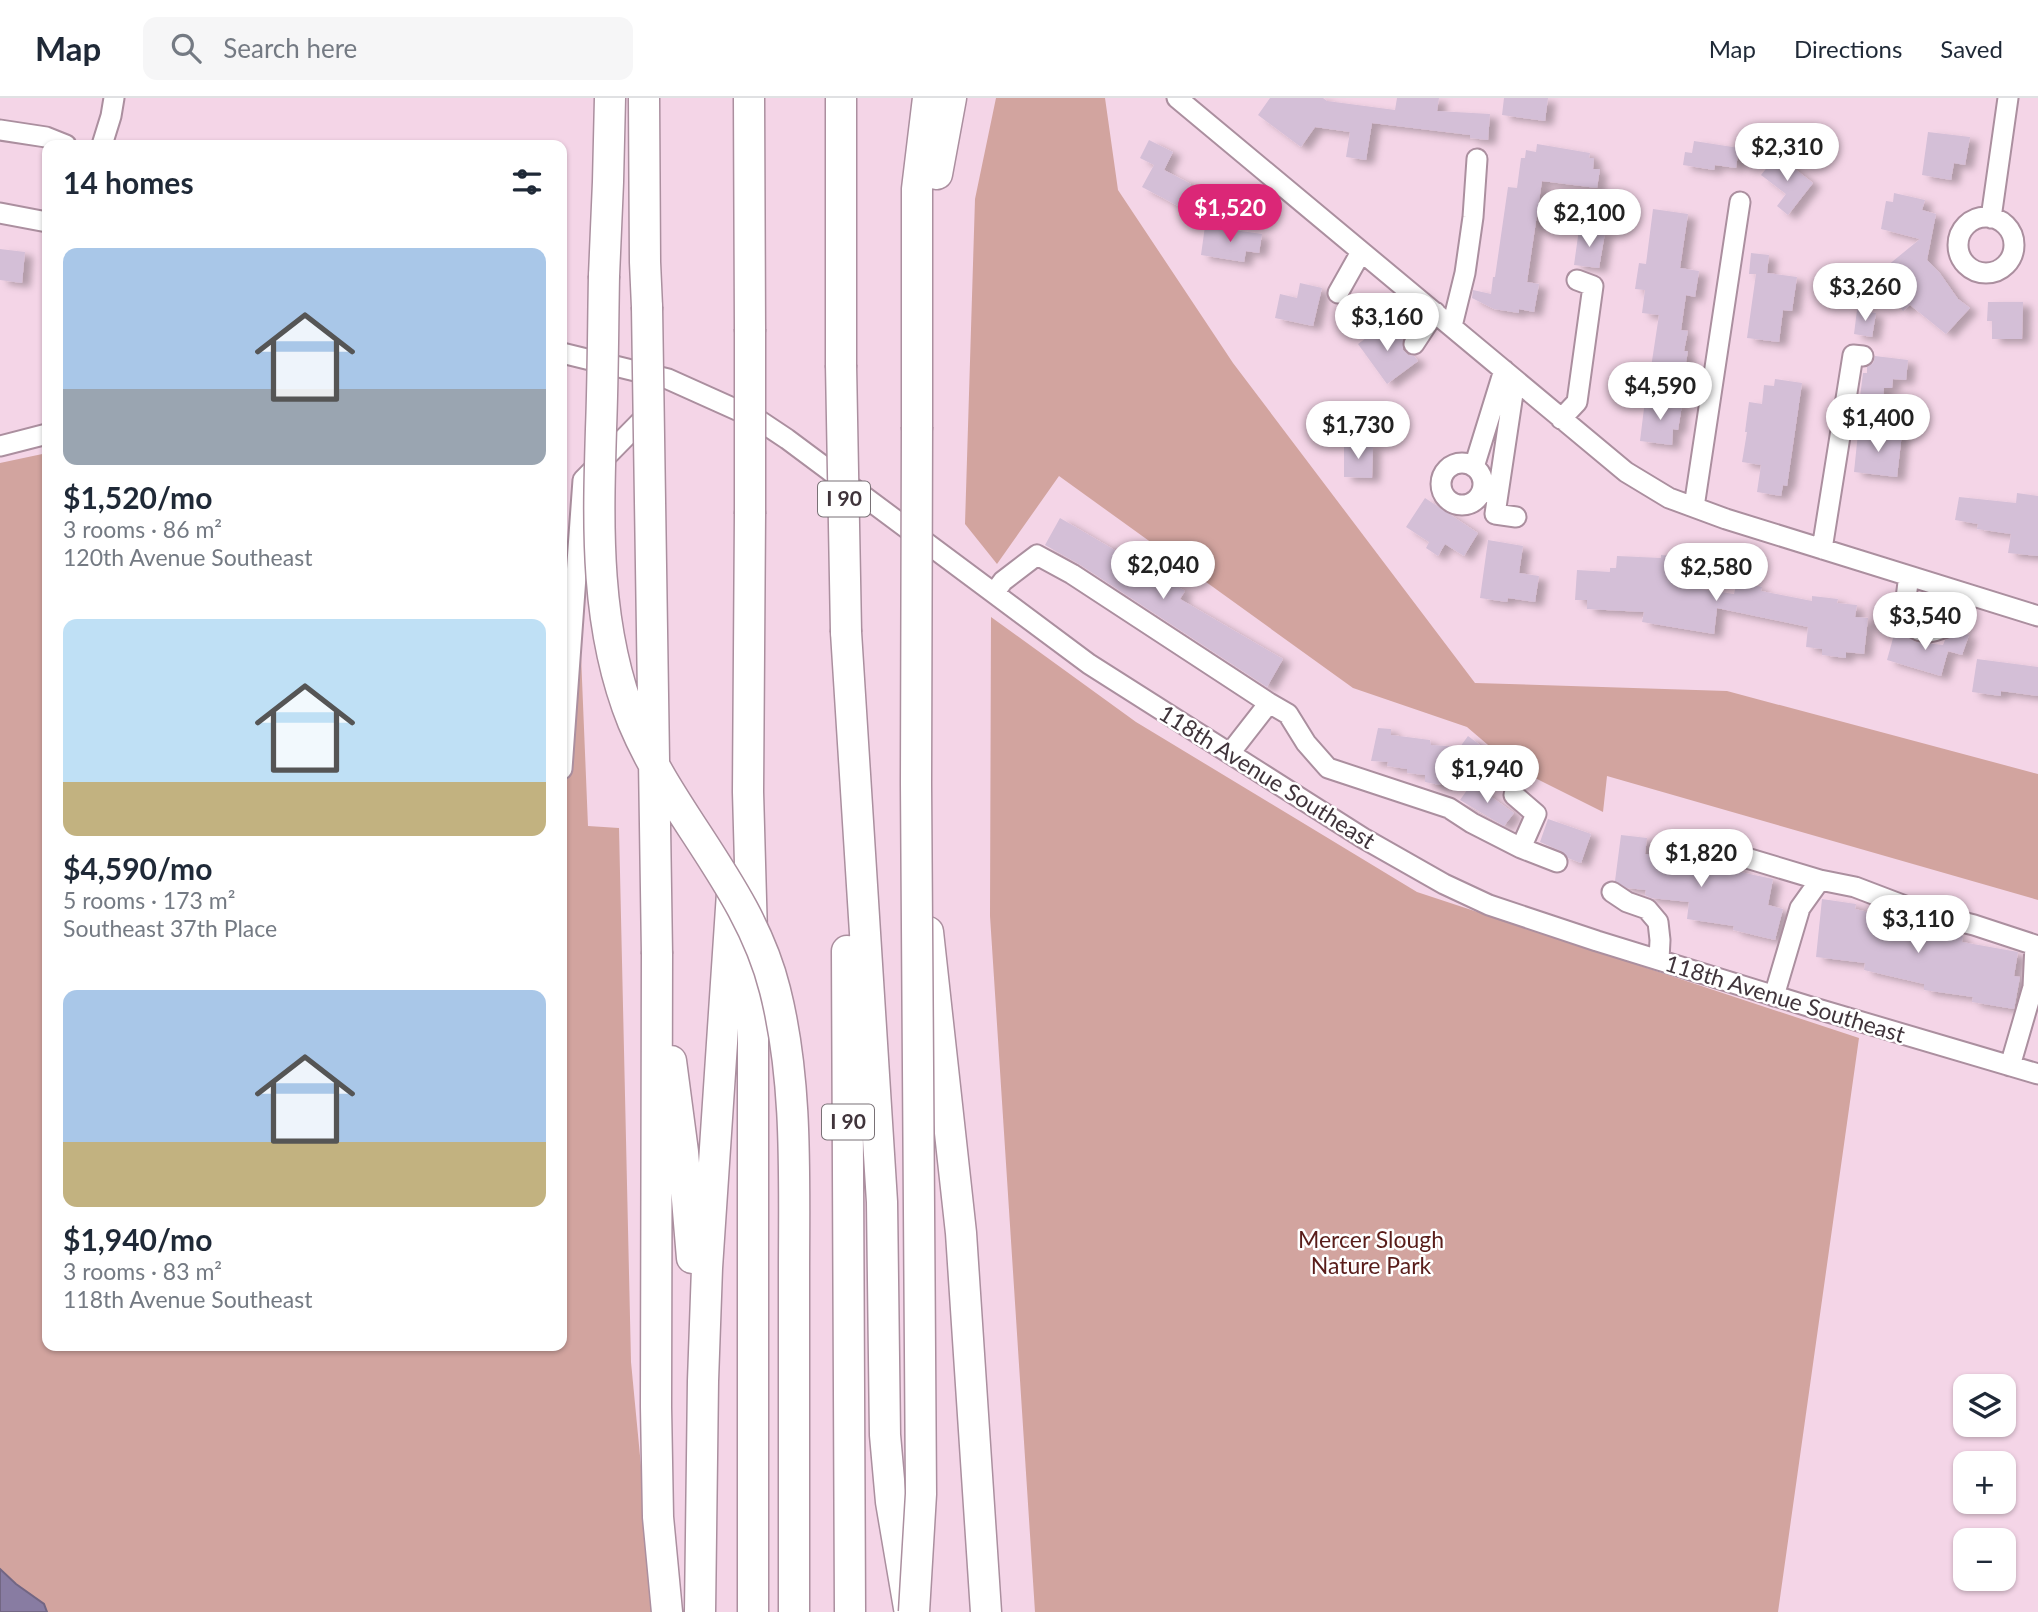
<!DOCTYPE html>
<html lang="en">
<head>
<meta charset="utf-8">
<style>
  body { margin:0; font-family:Lato,sans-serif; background:#f6f6f7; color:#1f2937; height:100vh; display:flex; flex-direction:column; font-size:26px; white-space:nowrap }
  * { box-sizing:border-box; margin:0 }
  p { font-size:23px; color:#747a83 }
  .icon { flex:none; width:38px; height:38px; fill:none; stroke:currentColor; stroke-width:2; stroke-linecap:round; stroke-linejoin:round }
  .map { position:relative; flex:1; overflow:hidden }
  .drawer { position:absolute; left:42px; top:42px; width:525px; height:1211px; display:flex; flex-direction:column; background:#fff; border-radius:14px; box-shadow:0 2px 5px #0004 }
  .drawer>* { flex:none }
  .tools { position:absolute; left:1953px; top:1276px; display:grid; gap:14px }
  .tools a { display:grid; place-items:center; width:63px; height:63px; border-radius:14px; background:#fff; box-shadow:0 2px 5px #0004; font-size:35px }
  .price { position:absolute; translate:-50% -60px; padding:0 16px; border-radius:24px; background:#fff; color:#222; font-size:23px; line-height:46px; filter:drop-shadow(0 2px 4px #0008) }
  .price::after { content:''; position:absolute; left:50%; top:42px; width:21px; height:16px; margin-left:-10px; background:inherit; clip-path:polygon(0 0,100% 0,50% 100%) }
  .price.on { background:#db2777; color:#fff }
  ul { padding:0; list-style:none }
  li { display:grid; align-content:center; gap:14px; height:371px; padding:0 21px }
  li span { display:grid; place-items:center; height:217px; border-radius:14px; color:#555 }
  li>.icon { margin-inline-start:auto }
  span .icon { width:126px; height:126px; fill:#fffc; stroke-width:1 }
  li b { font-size:30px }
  h2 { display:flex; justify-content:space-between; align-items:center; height:84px; padding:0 21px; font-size:30px }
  header { display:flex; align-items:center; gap:42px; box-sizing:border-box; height:98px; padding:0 35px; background:#fff; border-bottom:2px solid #e0e1e3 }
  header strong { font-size:33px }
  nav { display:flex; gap:38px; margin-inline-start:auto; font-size:24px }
  .search { width:490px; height:63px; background:#f6f6f7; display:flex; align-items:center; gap:18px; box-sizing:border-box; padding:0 24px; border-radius:14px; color:#747a83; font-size:26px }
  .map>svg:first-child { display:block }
</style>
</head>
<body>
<header>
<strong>Map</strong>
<div class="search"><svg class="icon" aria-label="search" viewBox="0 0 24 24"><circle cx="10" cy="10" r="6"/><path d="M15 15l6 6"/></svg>Search here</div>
<nav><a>Map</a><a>Directions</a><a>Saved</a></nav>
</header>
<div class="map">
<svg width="2038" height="1514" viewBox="0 0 2038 1514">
  <defs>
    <filter id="shadow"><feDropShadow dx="8" dy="4.5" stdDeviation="3.5" flood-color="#0004"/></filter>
  </defs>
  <rect width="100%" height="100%" fill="#f4d5e7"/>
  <path fill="#d2a49f" d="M996,0H1105L1118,92L1233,265L1475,585L1727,593L2038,676V802L1607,678L1603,714L1515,670L1467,629L1353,590L1059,378L997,466L965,426L975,101Z
    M47,355V1248H562V538L581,557L588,728L619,730L631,1264L655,1514H0V365Z
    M991,519L1136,624L1417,794L1859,940L1778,1514H1035L990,818Z"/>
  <path fill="#887ca2" stroke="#726683" stroke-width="2" d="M0,1471L16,1486L44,1506L47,1514H0Z"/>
  <path fill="#d4bfd7" filter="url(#shadow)" d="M1270,0H1323L1327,3L1395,12L1397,0H1439L1437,13L1490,16L1488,42L1470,40V37L1372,25L1366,62L1346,59L1350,34L1315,29L1301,49L1258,17Z
    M1504,0H1548L1545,23L1502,17Z
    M1928,34L1970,39L1965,67L1954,65L1951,82L1922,77Z
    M1149,42L1173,54L1164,72L1191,86L1180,109L1142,89L1154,67L1140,60Z
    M1694,43L1739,50L1736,70L1715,67L1714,72L1683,67L1685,54L1692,55Z
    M1537,46L1590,55L1589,60H1594L1593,71H1600L1597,90L1542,83L1527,184L1539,186L1534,214L1519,211V215L1494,211L1472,200L1473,192L1491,196L1493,179H1495L1508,89L1517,90L1521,60H1525L1526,52L1536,54Z
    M1777,57L1813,85L1788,117L1777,108L1786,96L1761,77Z
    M1894,95L1925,102L1922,112L1936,116L1927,162L1939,174L1958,201L1970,210L1946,236L1910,207L1903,213L1876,177L1920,141L1881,131L1886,103L1893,104Z
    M1653,111L1688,116L1680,170L1699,173L1695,199L1686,197L1681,232L1688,233L1684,253H1688L1683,281L1650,276L1659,217L1642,215L1645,192L1635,191L1639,165L1646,166Z
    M1205,128L1262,136L1259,155L1246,153L1244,164L1201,157Z
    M1579,131L1605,135L1599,170L1574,167Z
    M0,151L25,154L22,185L0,182Z
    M1751,155L1769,157L1767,175L1797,179L1792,213L1783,212L1779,244L1747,240L1756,176H1749Z
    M1300,185L1322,190L1313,228L1275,220L1280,196L1297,200Z
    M1988,204H2023L2022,241H1992V223H1987Z
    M1857,212L1876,215L1872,239L1854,236Z
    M1389,223L1403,242V252L1408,257L1414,258L1418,263L1387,286L1358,246Z
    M1875,258L1908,262L1906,282L1893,281L1892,290H1884L1883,302L1860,299L1863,275H1867V269L1873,265Z
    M1775,281L1802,285L1787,388L1783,387L1781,398L1757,394L1761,367L1742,364L1747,334H1745L1749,304L1762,306L1764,287L1774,288Z
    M1645,302L1682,307L1678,332L1673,331L1672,347L1640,343Z
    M1883,333L1902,335L1897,379L1854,374L1858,335L1883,338Z
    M1344,346L1373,347L1372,380L1344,379Z
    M2017,395L2038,398V458L2008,455L2011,436L1977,431L1978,426L1955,422L1959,399L2016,405Z
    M1425,400L1478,435L1464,458L1445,446L1438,458L1426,450L1429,444L1406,429Z
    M1060,420L1185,493L1180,501L1283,561L1267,589L1079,466L1045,447Z
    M1488,442L1523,448L1519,475L1539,478L1535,504L1508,500L1507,504L1480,500Z
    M1661,457L1685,459L1681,488L1734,496L1737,483L1762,489L1761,493L1812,503V498L1838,501L1837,505L1857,507L1855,519L1868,520L1864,556L1846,554V560L1822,557V551L1806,549L1808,529L1717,510L1714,536L1642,524L1644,514L1587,511V502H1575L1577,472L1610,474V470H1616L1617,458L1661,460Z
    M1895,533L1903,536L1916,544L1943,547L1945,542L1952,539L1956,533L1969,537L1962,557L1948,553L1941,578L1887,562Z
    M1977,561L2038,569V598L2001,593V598L1972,594Z
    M1378,630L1391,631V637L1430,642L1431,647L1460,649L1468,638L1500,662L1484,682L1446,653L1440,687L1425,684V677L1407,675V671L1387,668L1388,664L1371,663Z
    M1472,685L1514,715L1504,728L1460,702Z
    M1548,721L1591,736L1581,765L1568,760L1561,753L1540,744Z
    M1621,737L1647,740L1645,756L1739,770L1741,771L1740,774L1773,781L1768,807L1783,811L1775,842L1733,832L1734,828L1687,821L1689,804L1651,800L1645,797L1646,792L1627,790L1615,783Z
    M1822,801L1856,806L1855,811L1910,824L1909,830L1963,838L1962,844L2018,854L2014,878L2020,879L2014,911L1972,904L1973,899L1924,892V886L1864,872L1865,865L1816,859Z"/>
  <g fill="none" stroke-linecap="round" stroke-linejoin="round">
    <g stroke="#ab8f9f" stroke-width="23">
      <path id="minor" d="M1177,0L1626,374L1669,400L1726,421L2038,518
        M0,32L46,39L66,47
        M102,47L111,18L114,0
        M0,115L47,124
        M1958 147a28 28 0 1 1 56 0a28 28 0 1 1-56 0Z
        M1991,120L2008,0
        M1338,195L1361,154
        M1452,228L1465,175L1473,119L1477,61
        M1414,246L1435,214
        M562,255L668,281L757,321L787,341L1089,566L1363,740L1444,786L1489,807L1597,843L1811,909L2038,976
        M1515,282L1495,416L1516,419
        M1561,321L1577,304L1593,188L1577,182
        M0,348L47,336
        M1441 386a21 21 0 1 1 42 0a21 21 0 1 1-42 0Z
        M1474,369L1504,272
        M1694,409L1740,104
        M1822,451L1853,257L1863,258
        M1909,479C1906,496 1899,534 1928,534C1933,534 1939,531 1944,530L1964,495
        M994,495L1003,483L1037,457L1072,476L1269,605L1230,655
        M1269,605L1288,616L1306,645L1328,670L1449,710L1472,725L1521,750L1536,716L1514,697
        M562,671L583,382L651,313
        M1521,750L1557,764
        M1720,752L1820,782
        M1612,794L1627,804L1647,811L1658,824L1660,842L1659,862
        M1774,898L1800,810L1820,782L1855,789L1918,813L1974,827L2035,847L2033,889L2010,968"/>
    </g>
    <g stroke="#ab8f9f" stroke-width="33">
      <path id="highway" d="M644,0L645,164L647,209
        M749,0L750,231
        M841,0V267
        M937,76L951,0
        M604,178L608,84L610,0
        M917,329V91L928,0
        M750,416L748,694L753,873V1514
        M846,534L882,1104L885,1337L891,1404L909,1510
        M928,834L961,1135L986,1514
        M847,853L850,1514
        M657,856L656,1309L658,1419L667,1514
        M671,963L683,1054L692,1160
        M700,1514L703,1283L707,1170L733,780"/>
    </g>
    <use href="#minor" stroke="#fff" stroke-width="19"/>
    <use href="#highway" stroke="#fff" stroke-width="30"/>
    <g stroke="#ab8f9f" stroke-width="33" stroke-linecap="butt">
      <path id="highway-bridge" d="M604,178C603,229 603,280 601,331C598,430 595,530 633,624C672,718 750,791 775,892C798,983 794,1081 794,1175C794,1288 794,1401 794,1514
        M647,209L657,856
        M750,231V416
        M841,267L846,534
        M914,1514L921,1396L916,686L917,329"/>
    </g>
    <use href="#highway-bridge" stroke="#fff" stroke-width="30"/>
  </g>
  <g text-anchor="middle" stroke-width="5" stroke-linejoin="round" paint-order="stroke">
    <g fill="#fff" stroke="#797176" stroke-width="2">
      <rect x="818" y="383.5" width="52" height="35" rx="5"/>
      <rect x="822" y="1006.5" width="52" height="35" rx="5"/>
    </g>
    <g font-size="21" font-weight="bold" fill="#40343b">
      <text x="844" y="408">I 90</text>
      <text x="848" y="1031">I 90</text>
    </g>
    <g font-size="23" fill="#40343b" stroke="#fff">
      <text transform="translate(1267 679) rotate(32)" y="8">118th Avenue Southeast</text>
      <text transform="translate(1785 901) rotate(17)" y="8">118th Avenue Southeast</text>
    </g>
    <g font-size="23" fill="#591d1a" stroke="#fff">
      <text x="1371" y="1150">Mercer Slough<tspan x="1371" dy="26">Nature Park</tspan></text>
    </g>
  </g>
</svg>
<div class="tools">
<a><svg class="icon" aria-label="layers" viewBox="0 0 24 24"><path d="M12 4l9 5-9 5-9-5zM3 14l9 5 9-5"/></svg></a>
<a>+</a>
<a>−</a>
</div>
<b class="price" style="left:1787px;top:85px">$2,310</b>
<b class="price on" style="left:1230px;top:146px">$1,520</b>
<b class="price" style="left:1589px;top:151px">$2,100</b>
<b class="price" style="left:1865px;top:225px">$3,260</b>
<b class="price" style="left:1387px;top:255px">$3,160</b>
<b class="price" style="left:1660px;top:324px">$4,590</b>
<b class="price" style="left:1878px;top:356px">$1,400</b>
<b class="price" style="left:1358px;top:363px">$1,730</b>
<b class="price" style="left:1163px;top:503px">$2,040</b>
<b class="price" style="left:1716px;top:505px">$2,580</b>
<b class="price" style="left:1925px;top:554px">$3,540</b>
<b class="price" style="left:1487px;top:707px">$1,940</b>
<b class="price" style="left:1701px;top:791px">$1,820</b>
<b class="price" style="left:1918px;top:857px">$3,110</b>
<section class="drawer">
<h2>14 homes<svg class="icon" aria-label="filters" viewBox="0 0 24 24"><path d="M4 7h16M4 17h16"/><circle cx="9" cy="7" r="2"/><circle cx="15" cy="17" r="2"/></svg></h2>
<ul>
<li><span style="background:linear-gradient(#a9c7e8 65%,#9aa5b1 0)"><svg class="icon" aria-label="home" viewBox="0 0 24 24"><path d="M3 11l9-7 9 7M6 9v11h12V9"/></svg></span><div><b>$1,520/mo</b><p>3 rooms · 86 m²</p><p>120th Avenue Southeast</p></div></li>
<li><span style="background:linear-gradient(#bfe0f5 75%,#c2b280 0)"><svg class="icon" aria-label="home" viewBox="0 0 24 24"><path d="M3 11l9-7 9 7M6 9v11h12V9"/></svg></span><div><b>$4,590/mo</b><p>5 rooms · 173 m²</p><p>Southeast 37th Place</p></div></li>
<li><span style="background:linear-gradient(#a9c7e8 70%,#c2b280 0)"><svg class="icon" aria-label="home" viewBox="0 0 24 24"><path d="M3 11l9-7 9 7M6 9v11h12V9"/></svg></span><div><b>$1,940/mo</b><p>3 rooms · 83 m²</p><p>118th Avenue Southeast</p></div></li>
</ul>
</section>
</div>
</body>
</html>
